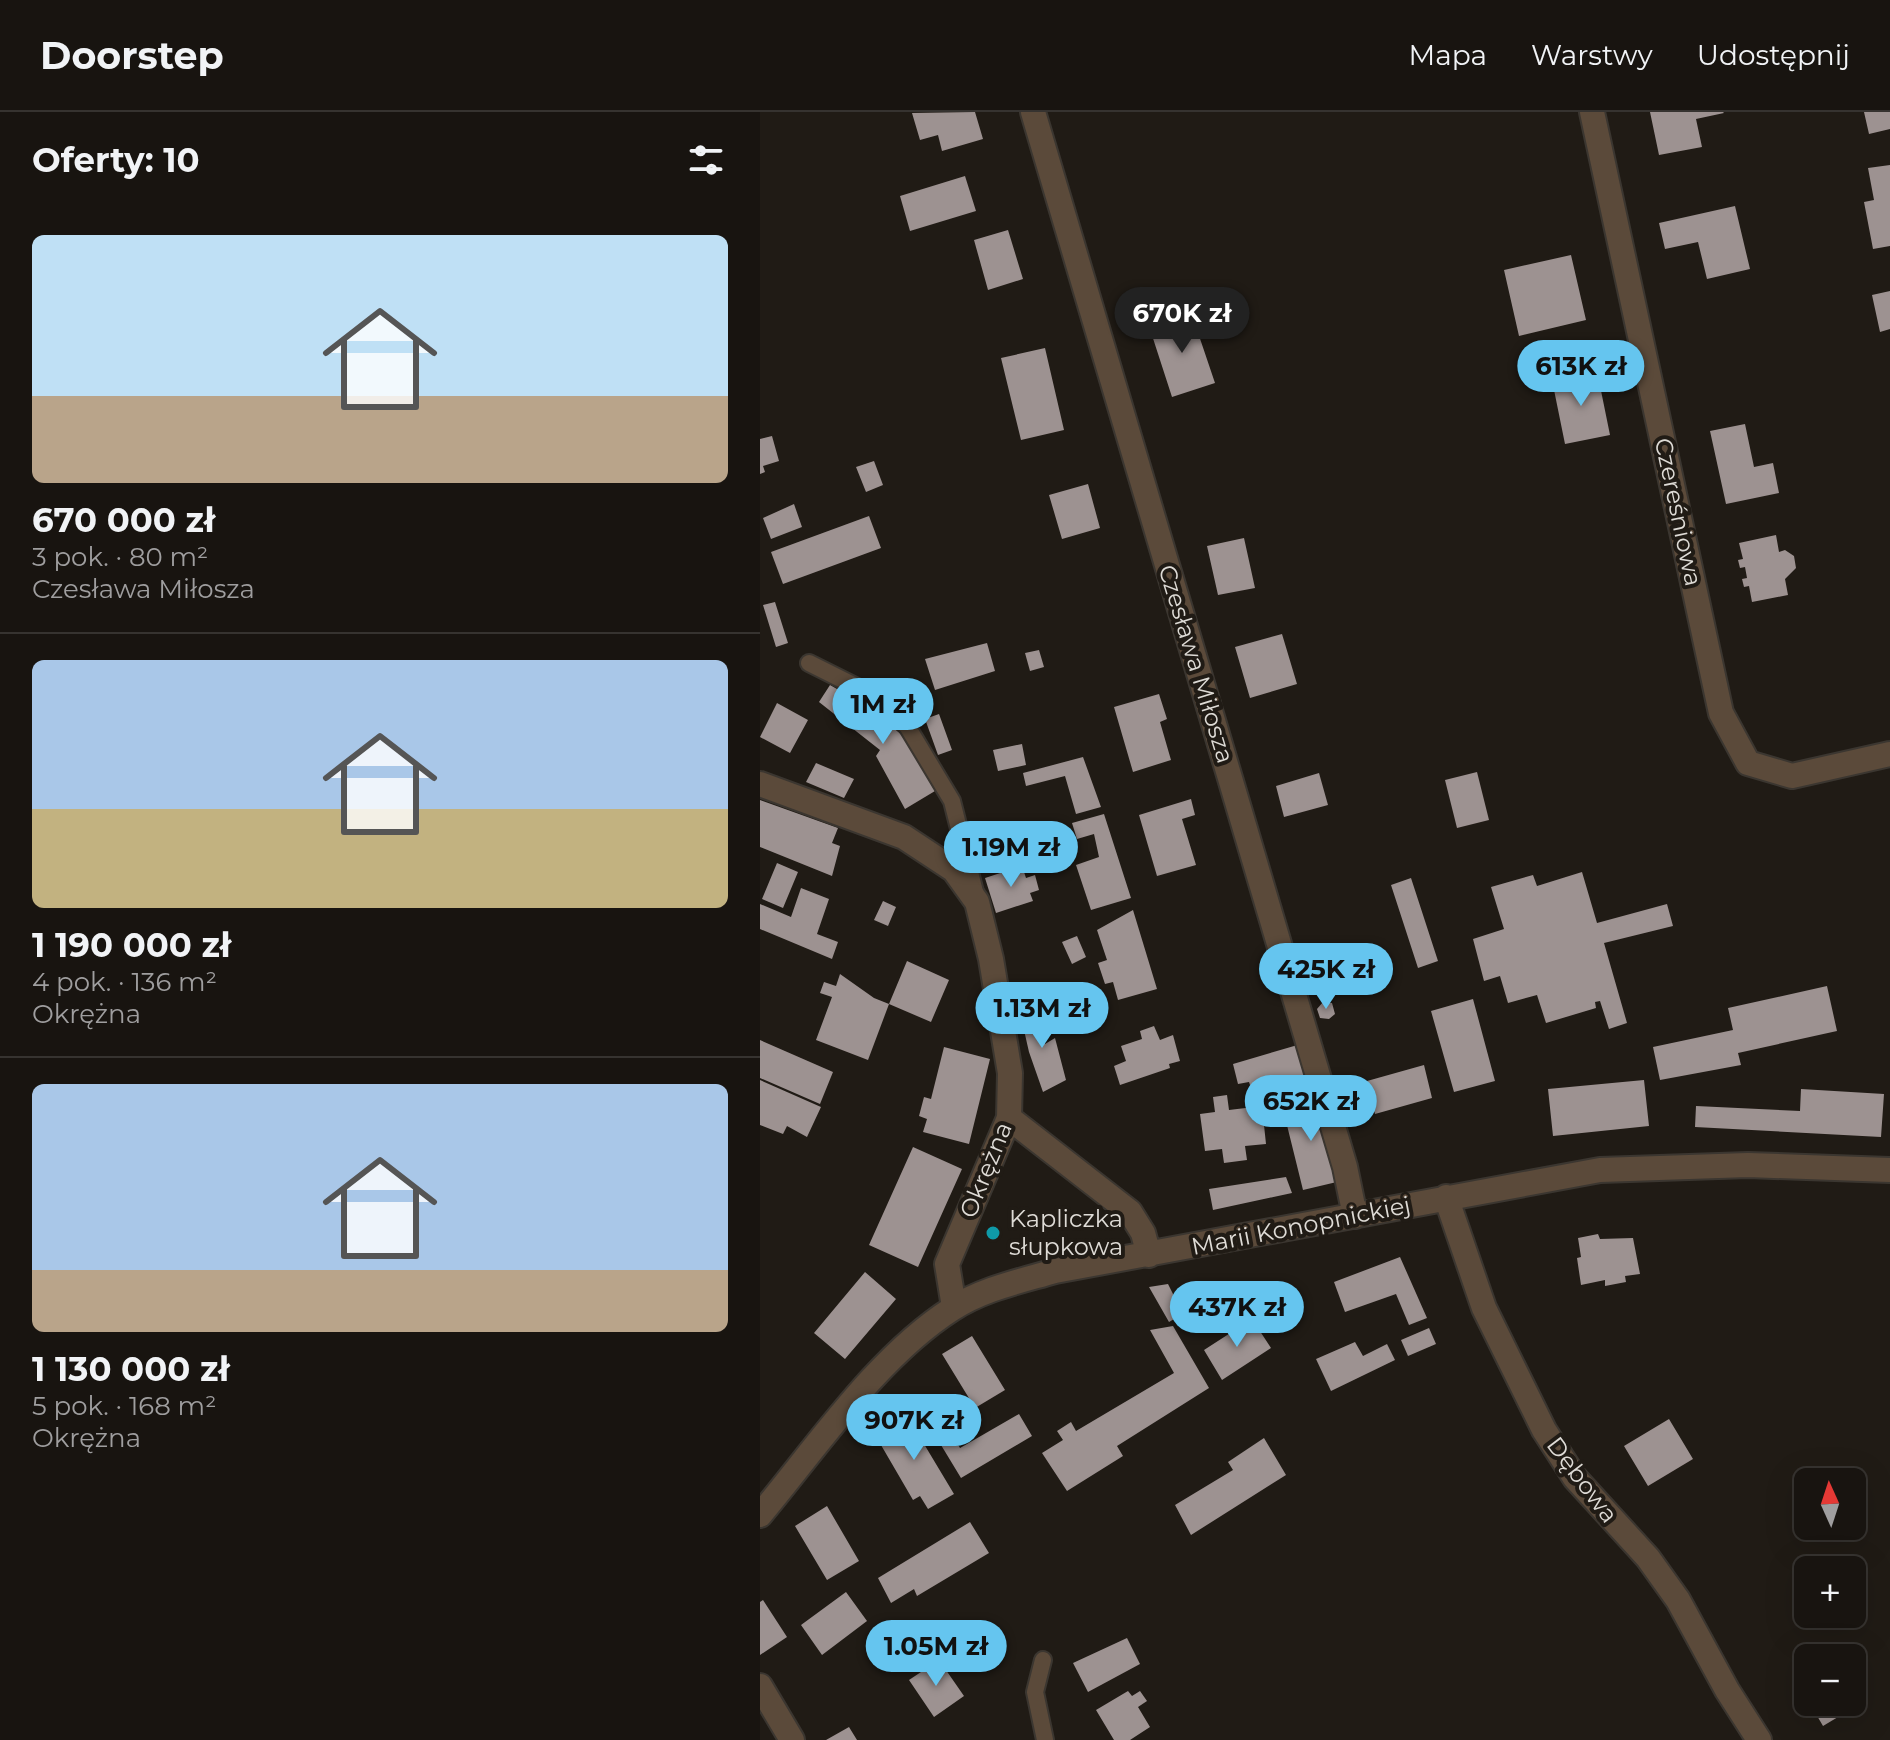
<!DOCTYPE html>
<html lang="pl">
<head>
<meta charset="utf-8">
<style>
  body { margin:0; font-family:Montserrat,sans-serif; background:#25211e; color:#f1f3f6; height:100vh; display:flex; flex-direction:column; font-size:30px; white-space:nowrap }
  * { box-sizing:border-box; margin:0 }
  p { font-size:26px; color:#9f9e9f }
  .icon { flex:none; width:44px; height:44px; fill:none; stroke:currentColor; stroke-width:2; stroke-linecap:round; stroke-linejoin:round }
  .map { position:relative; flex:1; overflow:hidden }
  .details { display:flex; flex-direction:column; background:#181410; width:760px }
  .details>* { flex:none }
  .needle { width:52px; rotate:357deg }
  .fabs { position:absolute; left:1034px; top:1356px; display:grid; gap:16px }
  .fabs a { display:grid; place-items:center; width:72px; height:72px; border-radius:12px; background:#181410; box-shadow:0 8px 32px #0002,0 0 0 2px #363330; font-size:40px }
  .price { position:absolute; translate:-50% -68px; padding:0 18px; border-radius:28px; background:#65c5ef; color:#111; font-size:26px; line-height:52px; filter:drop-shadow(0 2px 4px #0008) }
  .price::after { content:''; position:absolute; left:50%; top:48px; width:24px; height:18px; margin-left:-12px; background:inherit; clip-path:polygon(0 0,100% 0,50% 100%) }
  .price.active { background:#222; color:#fff }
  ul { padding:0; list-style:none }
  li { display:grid; align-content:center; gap:16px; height:424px; padding:0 32px }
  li+li { border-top:2px solid #363330 }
  li span { display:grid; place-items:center; height:248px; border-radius:12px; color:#555 }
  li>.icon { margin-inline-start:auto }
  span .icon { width:144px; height:144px; fill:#fffc; stroke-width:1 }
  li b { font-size:34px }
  h2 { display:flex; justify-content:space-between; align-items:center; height:96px; padding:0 32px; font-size:34px }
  header { display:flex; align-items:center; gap:48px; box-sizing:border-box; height:112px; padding:0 40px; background:#181410; border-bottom:2px solid #363330 }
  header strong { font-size:38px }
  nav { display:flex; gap:44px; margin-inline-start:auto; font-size:28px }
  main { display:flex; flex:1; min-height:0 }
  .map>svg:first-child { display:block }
</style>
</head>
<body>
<header>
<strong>Doorstep</strong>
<nav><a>Mapa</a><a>Warstwy</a><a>Udostępnij</a></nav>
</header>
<main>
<section class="details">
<h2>Oferty: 10<svg class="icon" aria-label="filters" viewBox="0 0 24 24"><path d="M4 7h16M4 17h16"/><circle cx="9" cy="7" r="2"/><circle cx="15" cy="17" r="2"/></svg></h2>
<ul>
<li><span style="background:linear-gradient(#bfe0f5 65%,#b9a48a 0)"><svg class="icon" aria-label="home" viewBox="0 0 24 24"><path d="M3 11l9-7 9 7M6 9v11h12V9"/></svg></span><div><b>670 000 zł</b><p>3 pok. · 80 m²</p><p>Czesława Miłosza</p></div></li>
<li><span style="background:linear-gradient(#a9c7e8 60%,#c2b280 0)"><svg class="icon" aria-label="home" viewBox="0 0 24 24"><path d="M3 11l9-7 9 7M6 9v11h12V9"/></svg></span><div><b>1 190 000 zł</b><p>4 pok. · 136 m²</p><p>Okrężna</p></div></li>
<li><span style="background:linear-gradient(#a9c7e8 75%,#b9a48a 0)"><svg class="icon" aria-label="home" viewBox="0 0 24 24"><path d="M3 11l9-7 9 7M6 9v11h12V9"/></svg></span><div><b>1 130 000 zł</b><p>5 pok. · 168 m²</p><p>Okrężna</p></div></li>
</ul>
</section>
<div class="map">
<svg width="1130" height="1628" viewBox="0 0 1130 1628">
  <rect width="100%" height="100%" fill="#201b15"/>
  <path fill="#9d9291" d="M215,0L223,27L182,39L178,23L160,28L152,1Z
    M890,0H963L964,1L936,7L942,35L899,43Z
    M1104,0H1130V17L1109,22Z
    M1130,53V134L1113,137L1104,90L1114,88L1108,56Z
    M205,64L216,99L150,119L140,84Z
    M975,94L990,157L947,167L938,130L905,137L899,111Z
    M248,118L263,167L228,178L214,128Z
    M811,143L826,208L759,224L744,158Z
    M1130,179V217L1120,220L1112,183Z
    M431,200L455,271L412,285L389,214Z
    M285,236L304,318L261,328L241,246Z
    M837,259L850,323L805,332L792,268Z
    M985,312L994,355L1013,351L1019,381L966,392L950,319Z
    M12,324L19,349L3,354L5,360L0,362V327Z
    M114,349L123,373L106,380L96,355Z
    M328,372L340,416L302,427L289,383Z
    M34,392L42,415L11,427L3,406Z
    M109,404L121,436L23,472L11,440Z
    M1016,423L1019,440L1025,438L1034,444L1036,456L1025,467L1028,483L992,490L989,474L984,475L982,467L987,466L985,455L980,456L978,448L983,447L979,431Z
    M484,426L495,476L458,483L447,434Z
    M15,490L28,531L16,535L3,493Z
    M522,522L537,572L490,586L475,535Z
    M227,531L235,559L175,578L165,547Z
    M279,538L284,555L270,559L265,541Z
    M70,573L112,597L144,625L175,679L145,697L116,644L120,638L59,590Z
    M399,582L407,607L400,610L411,648L373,660L354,595Z
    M17,591L48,608L30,641L0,625Z
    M179,602L192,638L178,643L165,607Z
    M262,632L266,653L238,659L233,638Z
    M323,645L341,695L316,702L305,664L266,674L263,661Z
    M56,651L94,667L84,686L46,670Z
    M717,660L729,708L697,716L685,668Z
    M559,661L568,693L524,705L516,674Z
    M431,687L435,703L422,707L436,753L397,764L379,703Z
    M0,688L78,716L72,731L80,734L72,764L0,735Z
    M344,702L371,786L331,798L316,753L339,745L334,722L317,727L312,711Z
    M17,751L38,760L23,796L2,787Z
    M262,754L266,766L275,763L279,778L270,781L273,789L236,801L225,766Z
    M822,760L837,811L907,792L913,814L844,831L867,911L849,917L840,889L835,890L836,896L786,911L777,883L748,891L740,864L724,869L713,827L744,817L731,775L773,763L777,774Z
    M651,766L678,849L658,856L631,773Z
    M41,776L69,787L57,822L78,830L72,847L0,817V792L31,805Z
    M123,789L136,795L128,814L114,808Z
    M373,798L397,877L358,888L353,870L345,872L338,851L347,848L337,818Z
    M317,824L326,845L312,852L302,830Z
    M147,849L189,868L171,910L129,892L108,948L56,928L72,885L60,881L64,870L76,874L80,862L114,886L129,892Z
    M1067,874L1077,919L978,941L981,953L900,968L893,935L973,918L968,896Z
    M713,887L735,969L694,980L671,899Z
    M563,890L572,891L575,902L569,907L560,906L557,897Z
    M275,891L285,932L295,926L306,968L283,980L269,940L259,896Z
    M394,914L400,928L413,923L420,949L409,952L410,956L360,973L354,954L366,949L361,934L382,927L380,919Z
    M0,928L73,960L60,992L0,966Z
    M541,932L550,964L492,979L489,970L478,972L473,952Z
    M184,935L230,947L209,1032L163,1020L167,1007L159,1004L164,985L171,987Z
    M664,953L672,986L615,1002L611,987L579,995L575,978Z
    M0,968L61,995L47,1025L27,1014L23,1022L0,1013Z
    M884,968L889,1014L793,1024L788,977Z
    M1041,977L1124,982L1121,1025L935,1015L936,994L1040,999Z
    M467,983L469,998L502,994L506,1032L485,1034L487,1048L464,1051L462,1037L445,1039L440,1002L455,1000L453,985Z
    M556,983L581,1069L543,1078L522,993Z
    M153,1035L202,1057L158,1155L109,1133Z
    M526,1065L532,1081L453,1098L449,1077Z
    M838,1122L840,1127L873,1126L880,1162L865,1164L866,1170L845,1174V1168L821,1173L817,1146L821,1145L818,1126Z
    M640,1145L667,1206L649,1213L636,1182L585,1200L574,1170Z
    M105,1160L136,1187L85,1247L54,1221Z
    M408,1172L423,1202L409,1210L389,1175Z
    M492,1207L511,1236L462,1268L444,1238Z
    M413,1214L449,1276L357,1334L363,1344L307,1379L282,1341L303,1328L297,1319L311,1310L316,1319L414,1261L390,1218Z
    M669,1216L676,1232L648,1244L641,1228Z
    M212,1224L245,1278L215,1296L182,1242Z
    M595,1230L603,1244L627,1232L635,1248L571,1279L556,1247Z
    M171,1287L200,1336L259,1302L272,1324L201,1366L158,1295Z
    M146,1302L194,1382L168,1397L160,1384L153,1388L114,1321Z
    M909,1307L933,1347L888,1374L864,1334Z
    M504,1326L526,1363L431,1423L415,1393L473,1358L468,1350Z
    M67,1394L99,1449L67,1468L35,1414Z
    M210,1410L229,1441L157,1484L154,1477L131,1491L118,1466Z
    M86,1480L107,1509L62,1543L41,1513Z
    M3,1488L27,1525L0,1543V1490Z
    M367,1526L380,1552L328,1580L313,1551Z
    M179,1548L204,1584L174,1605L149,1568Z
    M1092,1560L1108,1587L1063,1614L1049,1590H1092Z
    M1048,1561V1589L1036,1569Z
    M368,1579L372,1584L380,1579L387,1589L378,1595L390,1615L370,1628H354L336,1598Z
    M89,1615L97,1628H66Z"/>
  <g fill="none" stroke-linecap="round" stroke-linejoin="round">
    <g stroke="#3b3630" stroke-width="20">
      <path id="service" d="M49,551L103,578L147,614L192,689L215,780
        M283,1548L275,1580L285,1628"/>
    </g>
    <g stroke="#3b3630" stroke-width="28">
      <path id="minor" d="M273,0L585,1055L595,1104
        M832,0L961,601L988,651L1032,664L1130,642
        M0,672L144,725L194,758L217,790L231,847L250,961L249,1006L187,1152L194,1195
        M249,1006L370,1100L383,1121L389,1143
        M686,1085L724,1196L784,1318L815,1366L888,1446L918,1488L967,1578L999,1628
        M0,1403C57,1335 117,1245 192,1197C222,1177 261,1169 295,1159L840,1058L988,1053L1130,1058
        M0,1574L32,1628"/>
    </g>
    <use href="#service" stroke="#5b4a3a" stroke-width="16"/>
    <use href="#minor" stroke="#5b4a3a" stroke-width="24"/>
  </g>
  <circle fill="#0f9aa8" stroke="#201b15" stroke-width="3" cx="233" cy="1121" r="8"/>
  <g text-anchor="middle" stroke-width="8" stroke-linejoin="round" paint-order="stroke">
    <g font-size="24" fill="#dedbd6" stroke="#201b15">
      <text transform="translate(918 400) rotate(78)" y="8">Czereśniowa</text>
      <text transform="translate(436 552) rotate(73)" y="8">Czesława Miłosza</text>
      <text transform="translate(226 1058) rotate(-68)" y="8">Okrężna</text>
      <text transform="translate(541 1114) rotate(-11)" y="8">Marii Konopnickiej</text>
      <text transform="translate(822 1368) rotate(53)" y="8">Dębowa</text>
    </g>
    <g font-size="24" fill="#dedbd6" stroke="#201b15" text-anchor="start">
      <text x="249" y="1115">Kapliczka<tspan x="249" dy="28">słupkowa</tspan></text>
    </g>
  </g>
</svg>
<div class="fabs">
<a><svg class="needle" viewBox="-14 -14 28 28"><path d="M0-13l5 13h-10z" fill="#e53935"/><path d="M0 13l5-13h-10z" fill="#9f9e9f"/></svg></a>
<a>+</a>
<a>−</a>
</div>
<b class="price active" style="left:422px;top:243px">670K zł</b>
<b class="price" style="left:821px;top:296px">613K zł</b>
<b class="price" style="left:123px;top:634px">1M zł</b>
<b class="price" style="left:251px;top:777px">1.19M zł</b>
<b class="price" style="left:566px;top:899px">425K zł</b>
<b class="price" style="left:282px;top:938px">1.13M zł</b>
<b class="price" style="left:551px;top:1031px">652K zł</b>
<b class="price" style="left:477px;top:1237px">437K zł</b>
<b class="price" style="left:154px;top:1350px">907K zł</b>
<b class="price" style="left:176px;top:1576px">1.05M zł</b>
</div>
</main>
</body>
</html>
